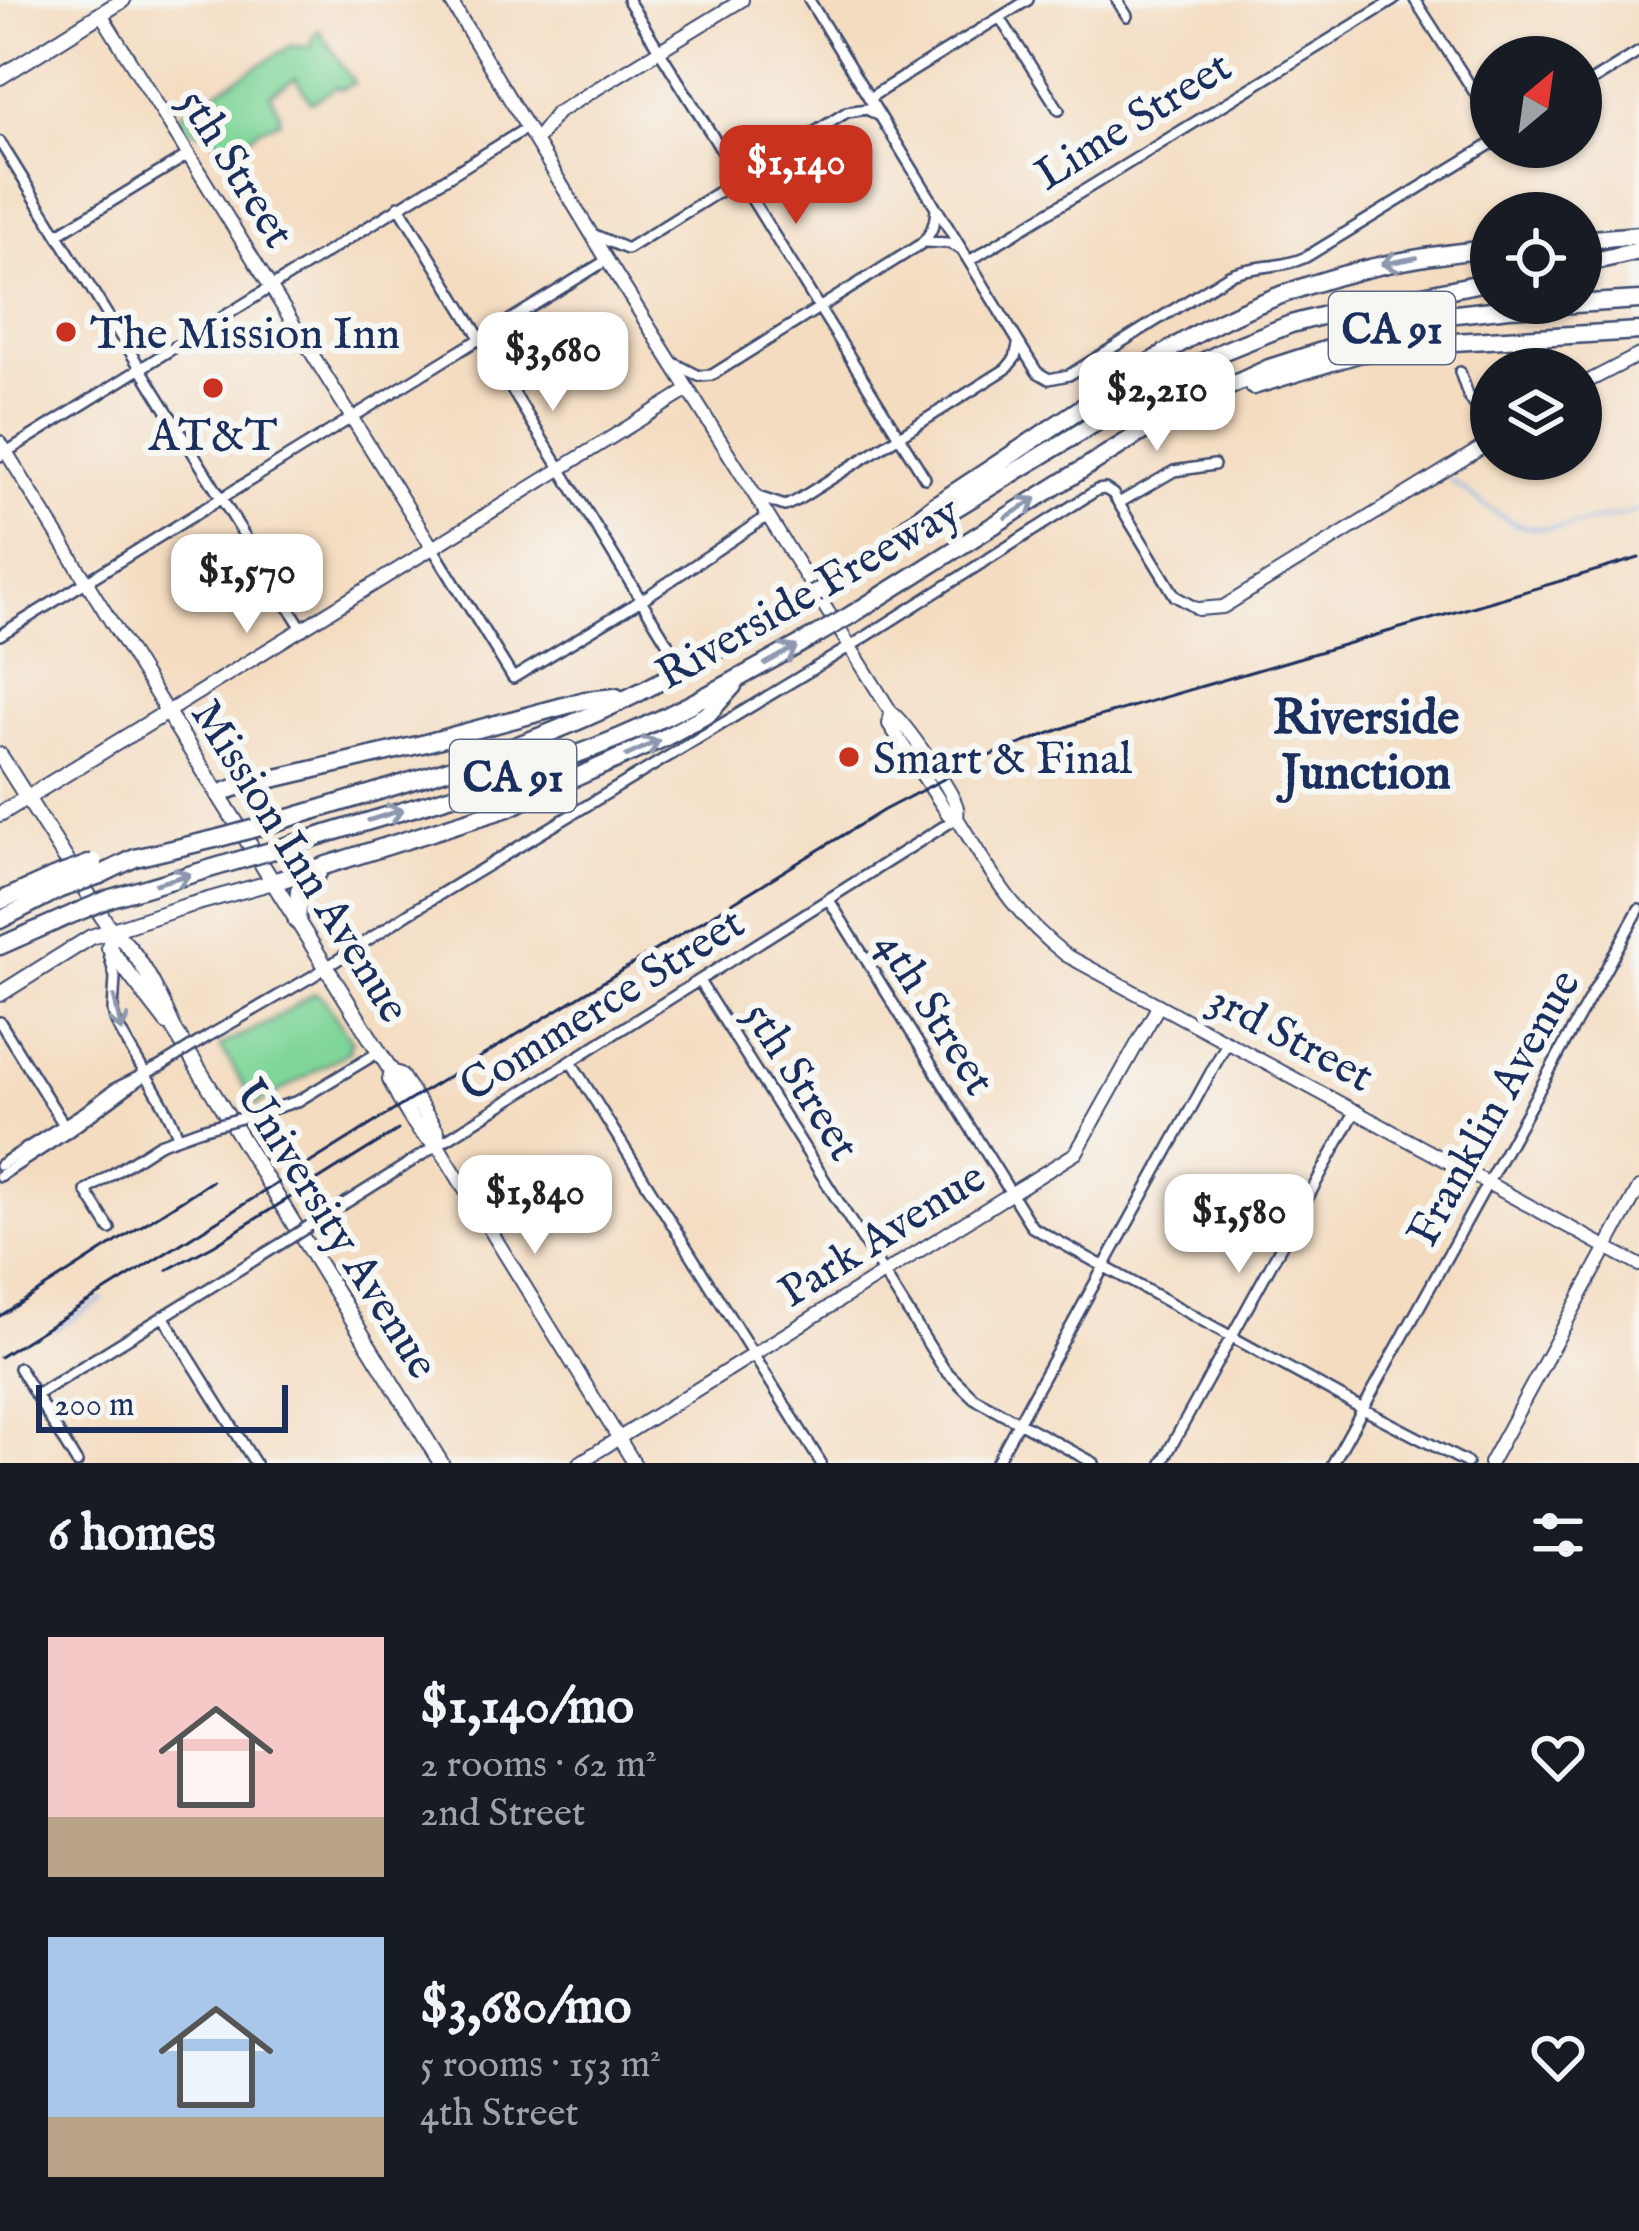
<!DOCTYPE html>
<html lang="en">
<head>
<meta charset="utf-8">
<style>
  body { margin:0; font-family:"IM FELL English",serif; background:#20242c; color:#f1f3f6; height:100vh; display:flex; flex-direction:column; font-size:45px; white-space:nowrap }
  * { box-sizing:border-box; margin:0 }
  p { font-size:39px; color:#9ea1a6 }
  .icon { flex:none; width:66px; height:66px; fill:none; stroke:currentColor; stroke-width:2; stroke-linecap:round; stroke-linejoin:round }
  .map { position:relative; height:1463px; overflow:hidden }
  .sheet { display:flex; flex-direction:column; background:#171b24; flex:1 }
  .sheet>* { flex:none }
  .needle { width:78px; rotate:29deg }
  .tools { position:absolute; left:1470px; top:36px; display:grid; gap:24px }
  .tools a { display:grid; place-items:center; width:132px; height:132px; border-radius:50%; background:#171b24; box-shadow:0 3px 9px #0004; font-size:60px }
  .scale { position:absolute; left:36px; bottom:30px; width:252px; box-sizing:border-box; padding-left:12px; border:6px solid #1b2f5e; border-top:0; font-size:33px; line-height:42px; white-space:nowrap; color:#1b2f5e; -webkit-text-stroke:9px #f6f6f2; paint-order:stroke }
  .price { position:absolute; translate:-50% -102px; padding:0 27px; border-radius:24px; background:#fff; color:#222; font-size:39px; line-height:78px; filter:drop-shadow(0 3px 6px #0008) }
  .price::after { content:''; position:absolute; left:50%; top:72px; width:36px; height:27px; margin-left:-18px; background:inherit; clip-path:polygon(0 0,100% 0,50% 100%) }
  .price.selected { background:#c8321e; color:#fff }
  ul { padding:0; list-style:none }
  li { display:flex; align-items:center; gap:36px; height:300px; padding:0 48px }
  li span { display:grid; place-items:center; flex:none; width:336px; height:240px; border-radius:0px; color:#555 }
  li>.icon { margin-inline-start:auto }
  span .icon { width:144px; height:144px; fill:#fffc; stroke-width:1 }
  li b { font-size:51px }
  h2 { display:flex; justify-content:space-between; align-items:center; height:144px; padding:0 48px; font-size:51px }
  .map>svg:first-child { display:block }
</style>
</head>
<body>
<div class="map">
<svg width="1639" height="1463" viewBox="0 0 1639 1463">
  <rect width="100%" height="100%" fill="#f6f6f2"/>
  <filter id="ink" filterUnits="userSpaceOnUse"><feTurbulence type="fractalNoise" baseFrequency=".00833" numOctaves="2"/><feDisplacementMap in="SourceGraphic" scale="24" xChannelSelector="R" yChannelSelector="G"/><feConvolveMatrix kernelMatrix="1 2 1 2 8 2 1 2 1" color-interpolation-filters="sRGB"/></filter>
  <filter id="wash" filterUnits="userSpaceOnUse"><feTurbulence type="fractalNoise" baseFrequency=".004" numOctaves="4" result="noise"/><feDisplacementMap in="SourceGraphic" scale="48" xChannelSelector="R" yChannelSelector="G"/><feGaussianBlur stdDeviation="2.7" result="paint"/><feColorMatrix in="noise" values="0 0 0 0 0 0 0 0 0 0 0 0 0 0 0 0 0 1.4 0 .05"/><feComposite in="paint" operator="in"/></filter>
  <g filter="url(#wash)">
    <rect width="100%" height="100%" fill="#f4dcc0"/>
    <path fill="#80d699" stroke="#4e827c" stroke-width="3" d="M319,30L354,83L340,90L337,87L311,102L296,78L270,94L280,113L279,121C263,127 250,131 241,149L244,154L234,162L228,160L208,129L201,133L188,129L179,114L291,46L311,47L313,36Z
      M314,993L322,996L352,1042L349,1044L350,1051L256,1105L220,1046L270,1022Z"/>
    <g fill="none" stroke-linecap="round" stroke-linejoin="round">
      <path stroke="#79ace5" stroke-width="3" d="M1450,480C1471,494 1492,513 1515,524C1545,537 1607,517 1639,511
        M54,1330L103,1299"/>
    </g>
  </g>
  <g filter="url(#ink)">
    <g fill="none" stroke-linecap="round" stroke-linejoin="round">
      <g stroke="#3c496d" stroke-width="14">
        <path id="street" d="M628,0L925,478
          M809,0L1027,356L1037,372L1049,379L1069,375L1229,275C1254,264 1281,269 1306,257L1491,144
          M1117,0L1127,16
          M1415,0L1491,118
          M1000,18L1059,110
          M1581,88L1639,52
          M869,98L1028,0
          M0,142L303,630
          M399,206L668,644
          M58,234L188,155
          M592,234L627,249L847,112L867,109L878,115
          M926,242L948,243L961,249
          M969,261L1394,0
          M672,362L699,376L712,375L921,244C932,233 935,224 936,208
          M1460,372L1468,395L1491,430
          M0,456L528,127
          M755,496L785,506L796,501L1006,369L1015,358L1018,345
          M1119,503L1174,471L1214,465
          M432,547L513,678L643,599L768,516
          M0,635L607,260
          M829,900L1032,1227L1363,1409L1467,1463
          M109,954L115,977L113,1011L115,1020C134,1060 162,1094 178,1136
          M699,981L944,1369L974,1398L1094,1463
          M0,1022L64,1125
          M207,1037L313,976L409,913L851,646L1097,490L1105,489L1113,494L1175,596L1198,609
          M571,1062L821,1463
          M256,1114L298,1101L379,1052
          M0,1165L84,1112L116,1088L161,1066
          M0,1176L68,1132L141,1078
          M309,1226L957,818
          M110,1229L86,1191L159,1144L201,1129
          M163,1316L255,1463
          M19,1368L77,1463
          M36,1395L287,1240
          M996,1463L1228,1041
          M1162,1463L1356,1110
          M1333,1463L1639,909"/>
      </g>
      <g stroke="#3c496d" stroke-width="16">
        <path id="secondary" d="M450,0L607,260L891,712C904,721 954,793 957,808C958,812 957,815 957,818
          M101,14L432,547
          M536,140L557,113L742,0
          M1581,385L1639,355
          M0,442L167,712L688,390
          M1198,609L1223,607L1491,442
          M891,712L889,724L948,814L957,818C992,874 1013,914 1066,955L1639,1265
          M437,1144L634,1463
          M579,1463L1076,1153L1159,1005
          M1490,1463L1639,1188"/>
      </g>
      <g stroke="#3c496d" stroke-width="18">
        <path id="primary" d="M0,77L123,0
          M0,755L112,932C138,947 163,1003 175,1031L441,1463
          M0,814L167,712L379,1052L392,1072L400,1075L437,1132V1144
          M112,932L109,948L167,1023
          M0,994L91,937L183,907L273,882
          M392,1072L390,1080C402,1102 415,1133 437,1144"/>
      </g>
      <g stroke="#3c496d" stroke-width="21">
        <path id="highway" d="M1581,240L1639,235
          M1581,264L1639,251
          M1253,386L1358,354L1420,344L1639,331
          M904,529L935,505C994,467 1052,427 1110,389C1146,365 1181,341 1219,322C1305,279 1396,257 1491,249
          M829,585L1163,382L1224,351L1291,324L1325,315L1491,281
          M851,615L1172,413L1269,368L1393,328L1456,314L1509,308L1639,300
          M219,794L234,788L422,744L586,700L616,697
          M263,826C387,788 517,754 634,695C691,667 746,633 802,602
          M274,850C382,816 493,787 598,746C676,716 747,673 820,633
          M100,875L135,858L219,838
          M273,882L508,808L664,738L708,714L733,686
          M111,898L236,861
          M0,901L53,877
          M0,920L60,889
          M297,921L299,891L318,873
          M0,946L75,913"/>
      </g>
      <use href="#street" stroke="#fff" stroke-width="9"/>
      <use href="#secondary" stroke="#fff" stroke-width="12"/>
      <use href="#primary" stroke="#fff" stroke-width="14"/>
      <use href="#highway" stroke="#fff" stroke-width="16"/>
      <path stroke="#1b2f5e" stroke-width="3" d="M167,1270L214,1245L398,1130
        M0,1316L212,1181
        M0,1357L415,1097L884,810L986,757L1080,722L1639,558"/>
      <g stroke="#3c496d" stroke-width="14" stroke-linecap="butt">
        <path id="street-bridge" d="M161,1066L207,1037
          M201,1129L256,1114
          M287,1240L309,1226"/>
      </g>
      <g stroke="#3c496d" stroke-width="21" stroke-linecap="butt">
        <path id="highway-bridge" d="M802,602L829,585
          M820,633L851,615
          M219,838L263,826
          M236,861L274,850
          M53,877L94,862
          M60,889L100,875
          M75,913L111,898"/>
      </g>
      <use href="#street-bridge" stroke="#fff" stroke-width="9"/>
      <use href="#highway-bridge" stroke="#fff" stroke-width="16"/>
    </g>
    <defs><path id="oneway-shaft" d="M-6 0H5M1.5-3L5.5 0L1.5 3" fill="none" stroke-width="1.6" stroke-linecap="round" stroke-linejoin="round" transform="scale(3)"/></defs>
    <g stroke="#8d97ae">
      <use href="#oneway-shaft" transform="translate(1399 261) rotate(169)"/>
      <use href="#oneway-shaft" transform="translate(1021 508) rotate(-32)"/>
      <use href="#oneway-shaft" transform="translate(781 655) rotate(-29)"/>
      <use href="#oneway-shaft" transform="translate(643 748) rotate(-25)"/>
      <use href="#oneway-shaft" transform="translate(386 815) rotate(-17)"/>
      <use href="#oneway-shaft" transform="translate(173 879) rotate(-16)"/>
      <use href="#oneway-shaft" transform="translate(118 1014) rotate(78)"/>
    </g>
  </g>
  <g fill="#c8321e" stroke="#f6f6f2" stroke-width="4.5">
    <circle cx="66" cy="332" r="12"/>
    <circle cx="213" cy="388" r="12"/>
    <circle cx="849" cy="757" r="12"/>
  </g>
  <g text-anchor="middle" stroke-width="12" stroke-linejoin="round" paint-order="stroke">
    <g fill="#f6f6f2" stroke="#5d6b8a" stroke-width="3">
      <rect x="1329" y="292" width="126" height="72" rx="9"/>
      <rect x="450" y="740" width="126" height="72" rx="9"/>
    </g>
    <g font-size="42" font-weight="bold" fill="#1b2f5e">
      <text x="1392" y="343">CA 91</text>
      <text x="513" y="791">CA 91</text>
    </g>
    <g font-size="45" fill="#1b2f5e" stroke="#f6f6f2">
      <text transform="translate(1132 119) rotate(-32)" y="16">Lime Street</text>
      <text transform="translate(238 167) rotate(58)" y="16">5th Street</text>
      <text transform="translate(807 591) rotate(-30)" y="16">Riverside Freeway</text>
      <text transform="translate(302 860) rotate(58)" y="16">Mission Inn Avenue</text>
      <text transform="translate(601 1003) rotate(-32)" y="16">Commerce Street</text>
      <text transform="translate(937 1012) rotate(58)" y="16">4th Street</text>
      <text transform="translate(1292 1036) rotate(28)" y="16">3rd Street</text>
      <text transform="translate(803 1080) rotate(58)" y="16">5th Street</text>
      <text transform="translate(1492 1107) rotate(-61)" y="16">Franklin Avenue</text>
      <text transform="translate(338 1228) rotate(58)" y="16">University Avenue</text>
      <text transform="translate(881 1233) rotate(-32)" y="16">Park Avenue</text>
    </g>
    <g font-size="45" fill="#1b2f5e" stroke="#f6f6f2" text-anchor="start">
      <text x="90" y="348">The Mission Inn</text>
      <text x="213" y="450" text-anchor="middle">AT&amp;T</text>
      <text x="873" y="773">Smart &amp; Final</text>
    </g>
    <g font-size="48" font-weight="bold" fill="#1b2f5e" stroke="#f6f6f2">
      <text x="1366" y="733">Riverside<tspan x="1366" dy="55">Junction</tspan></text>
    </g>
  </g>
</svg>
<div class="tools">
<a><svg class="needle" viewBox="-14 -14 28 28"><path d="M0-13l5 13h-10z" fill="#e53935"/><path d="M0 13l5-13h-10z" fill="#9ea1a6"/></svg></a>
<a><svg class="icon" aria-label="locate" viewBox="0 0 24 24"><circle cx="12" cy="12" r="6"/><path d="M12 2v4M12 18v4M2 12h4M18 12h4"/></svg></a>
<a><svg class="icon" aria-label="layers" viewBox="0 0 24 24"><path d="M12 4l9 5-9 5-9-5zM3 14l9 5 9-5"/></svg></a>
</div>
<div class="scale">200 m</div>
<b class="price selected" style="left:796px;top:227px">$1,140</b>
<b class="price" style="left:553px;top:414px">$3,680</b>
<b class="price" style="left:1157px;top:454px">$2,210</b>
<b class="price" style="left:247px;top:636px">$1,570</b>
<b class="price" style="left:535px;top:1257px">$1,840</b>
<b class="price" style="left:1239px;top:1276px">$1,580</b>
</div>
<section class="sheet">
<h2>6 homes<svg class="icon" aria-label="filters" viewBox="0 0 24 24"><path d="M4 7h16M4 17h16"/><circle cx="9" cy="7" r="2"/><circle cx="15" cy="17" r="2"/></svg></h2>
<ul>
<li><span style="background:linear-gradient(#f6c9c9 75%,#b9a48a 0)"><svg class="icon" aria-label="home" viewBox="0 0 24 24"><path d="M3 11l9-7 9 7M6 9v11h12V9"/></svg></span><div><b>$1,140/mo</b><p>2 rooms · 62 m²</p><p>2nd Street</p></div><svg class="icon" aria-label="heart" viewBox="0 0 24 24"><path d="M12 20l-8-8c-3-5 5-10 8-4 3-6 11-1 8 4z"/></svg></li>
<li><span style="background:linear-gradient(#a9c7e8 75%,#b9a48a 0)"><svg class="icon" aria-label="home" viewBox="0 0 24 24"><path d="M3 11l9-7 9 7M6 9v11h12V9"/></svg></span><div><b>$3,680/mo</b><p>5 rooms · 153 m²</p><p>4th Street</p></div><svg class="icon" aria-label="heart" viewBox="0 0 24 24"><path d="M12 20l-8-8c-3-5 5-10 8-4 3-6 11-1 8 4z"/></svg></li>
</ul>
</section>
</body>
</html>
